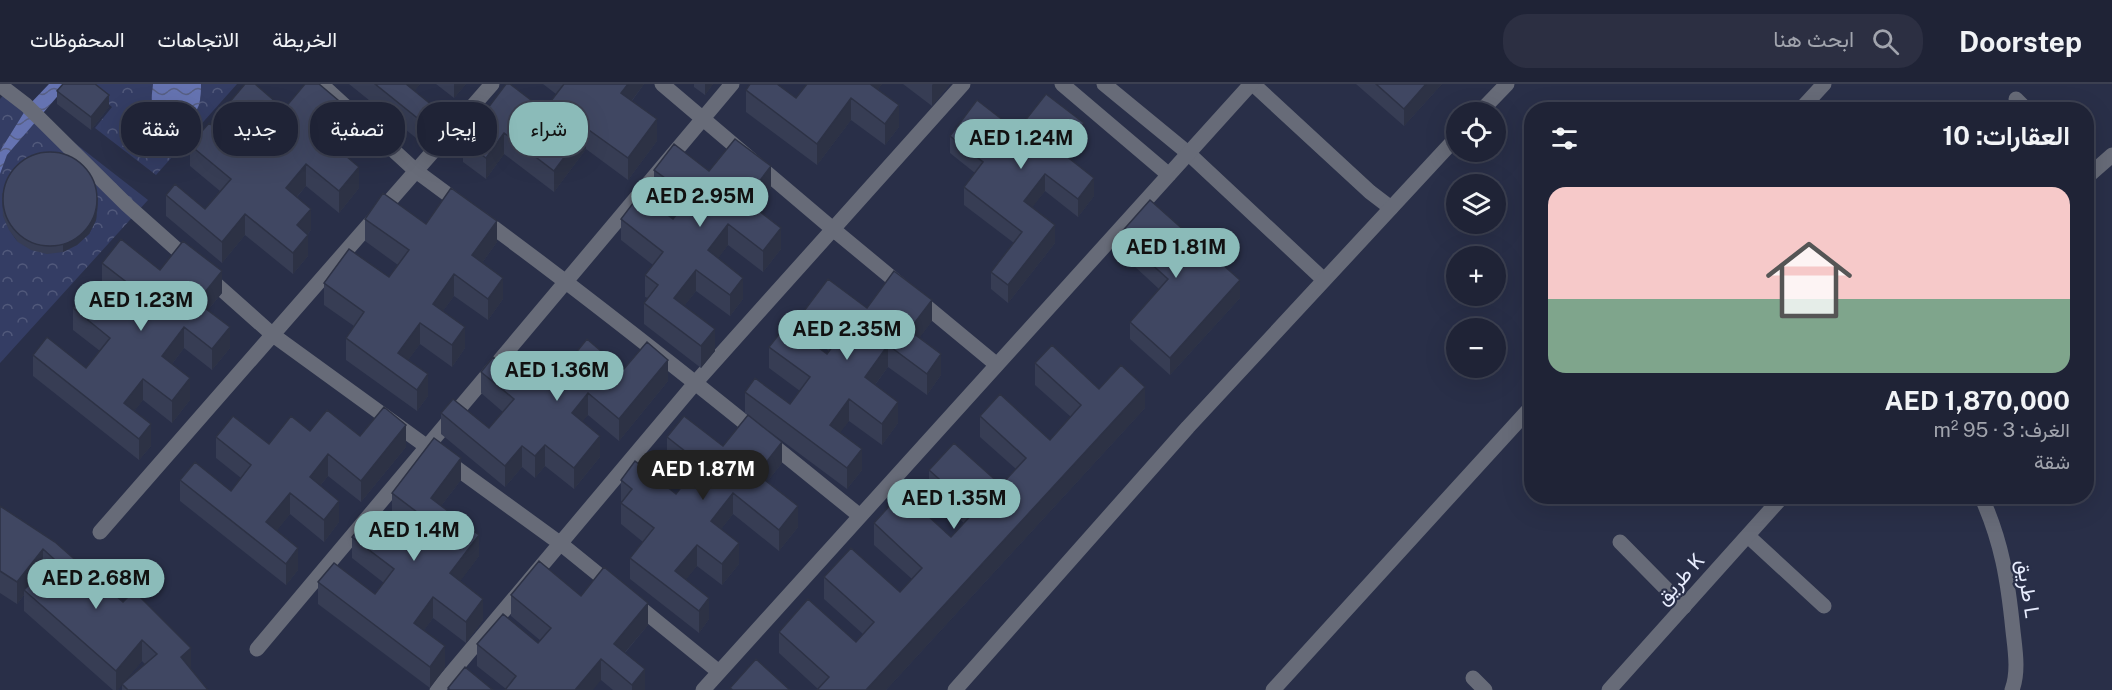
<!DOCTYPE html>
<html lang="ar">
<head>
<meta charset="utf-8">
<style>
  body { margin:0; font-family:"Public Sans",Vazirmatn,sans-serif; background:#2c2f42; color:#f1f3f6; direction:rtl; height:100vh; display:flex; flex-direction:column; font-size:22px; white-space:nowrap }
  * { box-sizing:border-box; margin:0 }
  p { font-size:20px; color:#a1a4ad }
  .icon { flex:none; width:33px; height:33px; fill:none; stroke:currentColor; stroke-width:2; stroke-linecap:round; stroke-linejoin:round }
  .map { position:relative; flex:1; overflow:hidden; direction:ltr }
  .details { position:absolute; left:1524px; top:18px; width:570px; height:402px; display:flex; flex-direction:column; background:#1f2336; border-radius:24px; box-shadow:0 6px 24px #0002,0 0 0 2px #3c4051; direction:rtl }
  .details>* { flex:none }
  .hud { position:absolute; left:18px; top:18px; width:570px; height:54px; direction:rtl; display:flex; gap:12px }
  .buttons { position:absolute; left:1446px; top:18px; display:grid; gap:12px }
  .buttons a { display:grid; place-items:center; width:60px; height:60px; border-radius:50%; background:#1f2336; box-shadow:0 6px 24px #0002,0 0 0 2px #3c4051; font-size:30px }
  .price { position:absolute; translate:-50% -51px; padding:0 14px; border-radius:21px; background:#8bbbb9; color:#111; font-size:20px; line-height:39px; filter:drop-shadow(0 2px 3px #0008) }
  .price::after { content:''; position:absolute; left:50%; top:36px; width:18px; height:14px; margin-left:-9px; background:inherit; clip-path:polygon(0 0,100% 0,50% 100%) }
  .price.active { background:#222; color:#fff }
  ul { padding:0; list-style:none }
  li { display:grid; align-content:center; gap:12px; height:318px; padding:0 24px }
  li+li { border-top:2px solid #3c4051 }
  li span { display:grid; place-items:center; height:186px; border-radius:18px; color:#555 }
  li>.icon { margin-inline-start:auto }
  span .icon { width:108px; height:108px; fill:#fffc; stroke-width:1 }
  li b { font-size:26px }
  h2 { display:flex; justify-content:space-between; align-items:center; height:72px; padding:0 24px; font-size:26px }
  .tag { padding:0 21px; border-radius:24px; background:#1f2336; box-shadow:0 6px 24px #0002,0 0 0 2px #3c4051; font-size:21px; line-height:54px }
  .tag.active { background:#8bbbb9; color:#111 }
  header { display:flex; align-items:center; gap:36px; box-sizing:border-box; height:84px; padding:0 30px; background:#1f2336; border-bottom:2px solid #3c4051 }
  header strong { font-size:28px }
  nav { display:flex; gap:33px; margin-inline-start:auto; font-size:21px }
  .search { width:420px; height:54px; background:#2c2f42; display:flex; align-items:center; gap:15px; box-sizing:border-box; padding:0 21px; border-radius:24px; color:#a1a4ad; font-size:22px }
  .map>svg:first-child { display:block }
</style>
</head>
<body>
<header>
<strong>Doorstep</strong>
<div class="search"><svg class="icon" aria-label="search" viewBox="0 0 24 24"><circle cx="10" cy="10" r="6"/><path d="M15 15l6 6"/></svg>ابحث هنا</div>
<nav><a>الخريطة</a><a>الاتجاهات</a><a>المحفوظات</a></nav>
</header>
<div class="map">
<svg width="2112" height="606" viewBox="0 0 2112 606">
  <defs>
    <pattern id="forest-crowns" width="20" height="18" patternUnits="userSpaceOnUse" patternTransform="scale(1.5)"><rect width="20" height="18" fill="#343d64"/><path d="M2 6a3 3 0 1 1 6 0M12 15a3 3 0 1 1 6 0" fill="none" stroke="#51597b"/></pattern>
    <pattern id="water-waves" width="16" height="10" patternUnits="userSpaceOnUse" patternTransform="scale(1.5)"><rect width="16" height="10" fill="#6573b1"/><path d="M0 5q4-4 8 0t8 0" fill="none" stroke="#575f84"/></pattern>
  </defs>
  <rect width="100%" height="100%" fill="#292f48"/>
  <path fill="url(#forest-crowns)" fill-rule="evenodd" d="M84,0H153C149,28 156,37 184,36L201,14V0H237L156,91L95,44L112,23Z
    M8,6L28,22L0,67V15Z
    M40,32L148,116L0,279V90L7,71ZM2,116L98,120L96,136L89,150L18,158C7,144 3,134 2,116Z"/>
  <path fill="url(#water-waves)" d="M49,0H68L7,71L0,90V67L28,22Z
    M153,0H201C201,9 201,19 196,27C187,40 163,40 155,27C150,19 152,9 153,0Z"/>
  <g fill="none" stroke-linecap="round" stroke-linejoin="round">
    <path stroke="#676b78" stroke-width="15" d="M1104,0L1188,69L1324,196
      M1253,0L1370,108L1391,124
      M2016,15L2027,26
      M1748,452L1824,522
      M1620,458L1684,523
      M1473,594L1485,606"/>
    <path stroke="#676b78" stroke-width="15" d="M321,0L416,87L462,121
      M662,0L834,146L997,281
      M1062,0L1169,91
      M0,1L26,21L127,121L273,251L561,460L614,503
      M1800,26L1824,0
      M1480,28L1507,0
      M2086,94L2112,71
      M482,135C611,230 736,331 860,432
      M1981,412C2002,458 2008,497 2013,547C2015,565 2019,588 2012,606
      M100,448L492,0
      M633,518L719,588
      M257,565L732,0
      M437,606L696,298L963,0
      M703,606L1251,0
      M955,606L1188,343L1456,54
      M1273,606L1532,322
      M1609,606L1783,412"/>
  </g>
  <path fill="#373d54" fill-rule="evenodd" d="M349,0H420L414,7L438,47L426,62Z
    M436,0H466L454,14Z
    M543,0H644L632,17L657,57L628,96L586,65L554,108L504,70L486,95L463,78V57L544,26L556,10Z
    M694,0H713L705,11L694,3Z
    M807,0H882L878,5L899,43L885,61L851,36L817,81L746,28V6L796,14Z
    M903,0H950L932,22Z
    M1356,0H1442L1404,42Z
    M57,7L109,23L91,46L57,20Z
    M228,20L284,25L351,48L337,65L359,104L339,129L306,102L297,113L311,146L308,150V172L293,190L245,151L222,179L166,132V111L205,125L220,107L190,82V61L244,68L250,60L228,42Z
    M1017,47L1084,57L1069,75L1094,112L1078,133L1045,107L1032,123L1055,159L1008,219L991,205V188L1014,159L964,121V103L975,89L950,69V52Z
    M654,86L709,87L771,104L755,124L781,165L763,188L728,161L718,174L743,215L730,232L696,207L684,222L715,267L701,284L644,240V219L648,214L645,213V191L653,181L621,156V135H673L680,127L654,107Z
    M2,109L98,120L96,136L89,150L77,161L63,168L47,170L31,166L18,158L9,146L3,132Z
    M365,135L426,140L497,158L482,179L503,215L488,236L454,212L443,227L465,264L452,283L420,260L408,276L428,312L417,327L346,276V254L354,242L324,221V199L389,193L398,181L365,157Z
    M1119,151L1240,214L1170,291L1130,255V238L1159,205L1119,168Z
    M102,179L160,186L222,209L208,226L230,264L212,286L184,264L172,280L190,316L172,339L143,316L134,327L151,362L139,376L33,292V271L86,284L100,267L73,246V224L122,234L131,223L102,200Z
    M867,224L932,237L919,254L941,291L927,311L888,283L875,301L898,339L882,361L849,337L840,348L862,386L847,405L769,347L782,379L767,398L798,443L779,467L733,430L721,445L739,480L722,501L697,482L686,495L709,535L699,549L630,495V474L643,458L621,440V419L622,418L621,417V396L676,410L690,392L667,374V353L723,362L748,331L745,329V308L790,320L800,307L769,284V263L827,270L829,267L804,248V227Z
    M1035,279L1145,324L886,606H817L818,605L779,569V548L856,558L863,550L824,515V493L900,508L912,495L874,461V439L951,453L964,439L929,407V386L1001,401L1016,385L980,353V332L1050,356L1071,333L1035,301Z
    M566,281L623,286L668,297L619,357L588,331L582,337L600,373L574,405L545,382L535,394L522,383L505,403L441,350V329L489,344L503,328L481,309V288L522,297Z
    M310,347L360,352L406,363L361,418L328,392L320,402L339,438L324,458L290,430L276,447L298,486L286,501L180,417V396L231,407L241,394L216,374V353L269,360Z
    M461,396L441,422L479,472L460,497L483,536L466,559L433,534L424,546L445,584L430,604L318,520V498L375,510L384,499L352,474V453L409,465L420,451L392,430V409Z
    M0,406V422L191,585L208,606H122V600L118,606H113L24,527V511L17,520L0,509ZM142,577L145,580L123,599Z
    M511,511L581,512L648,541L625,569L645,606H613L601,596L506,605L477,582V560L538,559L541,557L511,532Z"/>
  <path fill="#2d3245" d="M404,0H420L404,20Z
    M454,0H466L454,14Z
    M628,0H644L621,31V9Z
    M705,0H713L705,11Z
    M867,0H882L867,19Z
    M933,0H950L932,22V1Z
    M1426,0H1442L1404,42V25Z
    M109,11V23L91,46V33Z
    M851,14V36L817,81V60Z
    M899,21V43L885,61V40Z
    M438,26V47L426,62V41Z
    M351,27V48L327,77V56Z
    M657,35V57L628,96V74Z
    M1084,39V57L1061,86V68Z
    M586,44V65L554,108V87Z
    M504,49V70L486,95V74Z
    M306,80V102L286,125V104Z
    M771,82V104L745,137V116Z
    M359,83V104L339,129V107Z
    M1045,90V107L1024,134V117Z
    M1094,94V112L1078,133V115Z
    M98,113L96,136L89,150L77,161L63,168V161Z
    M311,125V146L297,163V141Z
    M245,130V151L222,179V158Z
    M497,137V158L472,193V171Z
    M728,140V161L708,188V166Z
    M1055,141V159L1008,219V201Z
    M781,144V165L763,188V167Z
    M308,151V172L293,190V169Z
    M696,186V207L674,235V214Z
    M222,187V209L197,239V218Z
    M454,190V212L433,241V220Z
    M503,194V215L488,236V215Z
    M743,194V215L730,232V211Z
    M1240,196V214L1170,291V274Z
    M932,216V237L909,268V246Z
    M420,239V260L398,290V269Z
    M184,243V264L162,293V272Z
    M230,243V264L212,286V265Z
    M465,243V264L452,283V261Z
    M715,245V267L701,284V262Z
    M888,261V283L865,314V293Z
    M941,270V291L927,311V290Z
    M668,276V297L619,357V335Z
    M428,290V312L417,327V306Z
    M190,294V316L172,339V317Z
    M143,295V316L124,340V319Z
    M1145,303V324L886,606H866Z
    M588,309V331L572,350V329Z
    M849,315V337L830,362V341Z
    M898,318V339L882,361V340Z
    M151,340V362L139,376V355Z
    M406,341V363L361,418V397Z
    M600,352V373L574,405V384Z
    M782,358V379L757,411V390Z
    M545,361V382L535,394V372Z
    M522,362V383L505,403V382Z
    M862,365V386L847,405V384Z
    M328,370V392L310,414V393Z
    M461,374V396L431,435V414Z
    M290,409V430L266,460V438Z
    M733,409V430L711,458V437Z
    M339,417V438L324,458V436Z
    M798,422V443L779,467V446Z
    M479,451V472L450,511V489Z
    M739,459V480L722,501V480Z
    M697,461V482L675,509V487Z
    M298,464V486L286,501V480Z
    M43,465V487L24,506V511L17,520V498Z
    M433,513V534L414,560V539Z
    M709,514V535L699,549V527Z
    M483,515V536L466,559V538Z
    M648,519V541L614,581V560Z
    M142,556V577L118,606H116V587Z
    M445,562V584L430,604V583Z
    M191,564V586L181,573Z
    M601,575V596L593,606H575Z
    M645,585V606H632V601Z"/>
  <path fill="#404762" stroke="#2d3245" stroke-width="1.5" d="M63,0H95L109,11L91,33L57,7Z
    M245,0H255L284,25L305,0H319L351,27L327,56L359,83L339,107L306,80L286,104L311,125L297,141L308,151L293,169L245,130L222,158L166,111L175,100L205,125L231,95L190,61L209,39L244,68L261,48L228,20Z
    M375,0H406L438,26L426,41Z
    M506,0H510L544,26L564,0H628L621,9L657,35L628,74L586,44L554,87L504,49L486,74L463,57Z
    M750,0H777L796,14L807,0H870L899,21L885,40L851,14L817,60L746,6Z
    M1376,0H1426L1404,25Z
    M1046,10L1084,39L1061,68L1094,94L1078,115L1045,90L1024,117L1055,141L1008,201L991,188L1022,148L964,103L983,78L950,52L977,16L1017,47Z
    M735,55L771,82L745,116L781,144L763,167L728,140L708,166L743,194L730,211L696,186L674,214L715,245L701,262L644,219L658,201L645,191L663,168L621,135L640,110L673,135L691,113L654,86L674,60L709,87Z
    M3 115a47 47 0 1 1 94 0a47 47 0 1 1-94 0Z
    M451,104L497,137L472,171L503,194L488,215L454,190L433,220L465,243L452,261L420,239L398,269L428,290L417,306L346,254L364,228L324,199L349,165L389,193L409,166L365,135L383,109L426,140Z
    M1150,116L1240,196L1170,274L1130,238L1168,195L1119,151Z
    M121,155L160,186L183,157L222,187L197,218L230,243L212,265L184,243L162,272L190,294L172,317L143,295L124,319L151,340L139,355L33,271L47,253L86,284L110,254L73,224L87,207L122,234L142,210L102,179Z
    M894,187L932,216L909,246L941,270L927,290L888,261L865,293L898,318L882,340L849,315L830,341L862,365L847,384L745,308L755,294L790,320L810,293L769,263L787,240L827,270L839,254L804,227L828,195L867,224Z
    M587,255L623,286L647,258L668,276L619,335L588,309L572,329L600,352L574,384L545,361L535,372L522,362L505,382L441,329L453,315L489,344L514,315L481,288L493,273L522,297L548,267L566,281Z
    M1052,261L1099,305L1121,281L1145,303L866,606H817L829,593L779,548L808,515L856,558L874,538L824,493L851,464L900,508L922,484L874,439L902,408L951,453L975,427L929,386L954,359L1001,401L1026,374L980,332L1000,310L1050,356L1081,321L1035,279Z
    M384,323L406,341L361,397L328,370L310,393L339,417L324,436L290,409L266,438L298,464L286,480L180,396L195,378L231,407L251,381L216,353L233,332L269,360L291,332L310,347L327,326L360,352Z
    M748,331L782,358L757,390L798,422L779,446L733,409L711,437L739,459L722,480L697,461L675,487L709,514L699,527L630,474L654,444L621,419L632,405L621,396L635,377L676,410L700,379L667,353L684,332L723,362Z
    M434,354L461,374L431,414L479,451L450,489L483,515L466,538L433,513L414,539L445,562L430,583L318,498L334,479L375,510L394,485L352,453L368,433L409,465L430,438L392,409Z
    M0,422L55,458L123,518L134,507L191,564L181,573L208,606H128L122,600L157,570L142,556L116,587L24,506L54,475L43,465L17,498L0,487Z
    M539,477L581,512L604,483L648,519L614,560L645,585L632,601L601,575L575,606H505L516,592L477,560L503,530L538,559L551,544L511,511Z
    M756,575L790,606H733L730,604Z
    M465,583L493,606H450L448,604Z"/>
  <g text-anchor="middle" stroke-width="4.5" stroke-linejoin="round" paint-order="stroke">
    <g font-size="20" fill="#e8edfe" stroke="#292f48">
      <text transform="translate(1680 495) rotate(-48)" y="7">طريق K</text>
      <text transform="translate(2028 505) rotate(81)" y="7">طريق L</text>
    </g>
  </g>
</svg>
<div class="buttons">
<a><svg class="icon" aria-label="locate" viewBox="0 0 24 24"><circle cx="12" cy="12" r="6"/><path d="M12 2v4M12 18v4M2 12h4M18 12h4"/></svg></a>
<a><svg class="icon" aria-label="layers" viewBox="0 0 24 24"><path d="M12 4l9 5-9 5-9-5zM3 14l9 5 9-5"/></svg></a>
<a>+</a>
<a>−</a>
</div>
<b class="price" style="left:1021px;top:86px">AED 1.24M</b>
<b class="price" style="left:700px;top:144px">AED 2.95M</b>
<b class="price" style="left:1176px;top:195px">AED 1.81M</b>
<b class="price" style="left:141px;top:248px">AED 1.23M</b>
<b class="price" style="left:847px;top:277px">AED 2.35M</b>
<b class="price" style="left:557px;top:318px">AED 1.36M</b>
<b class="price active" style="left:703px;top:417px">AED 1.87M</b>
<b class="price" style="left:954px;top:446px">AED 1.35M</b>
<b class="price" style="left:414px;top:478px">AED 1.4M</b>
<b class="price" style="left:96px;top:526px">AED 2.68M</b>
<div class="hud">
<a class="tag active">شراء</a>
<a class="tag">إيجار</a>
<a class="tag">تصفية</a>
<a class="tag">جديد</a>
<a class="tag">شقة</a>
</div>
<section class="details">
<h2>العقارات: 10<svg class="icon" aria-label="filters" viewBox="0 0 24 24"><path d="M4 7h16M4 17h16"/><circle cx="9" cy="7" r="2"/><circle cx="15" cy="17" r="2"/></svg></h2>
<ul>
<li><span style="background:linear-gradient(#f6c9c9 60%,#7fa58c 0)"><svg class="icon" aria-label="home" viewBox="0 0 24 24"><path d="M3 11l9-7 9 7M6 9v11h12V9"/></svg></span><div><b>AED 1,870,000</b><p>الغرف: 3 · 95 m²</p><p>شقة</p></div></li>
</ul>
</section>
</div>
</body>
</html>
